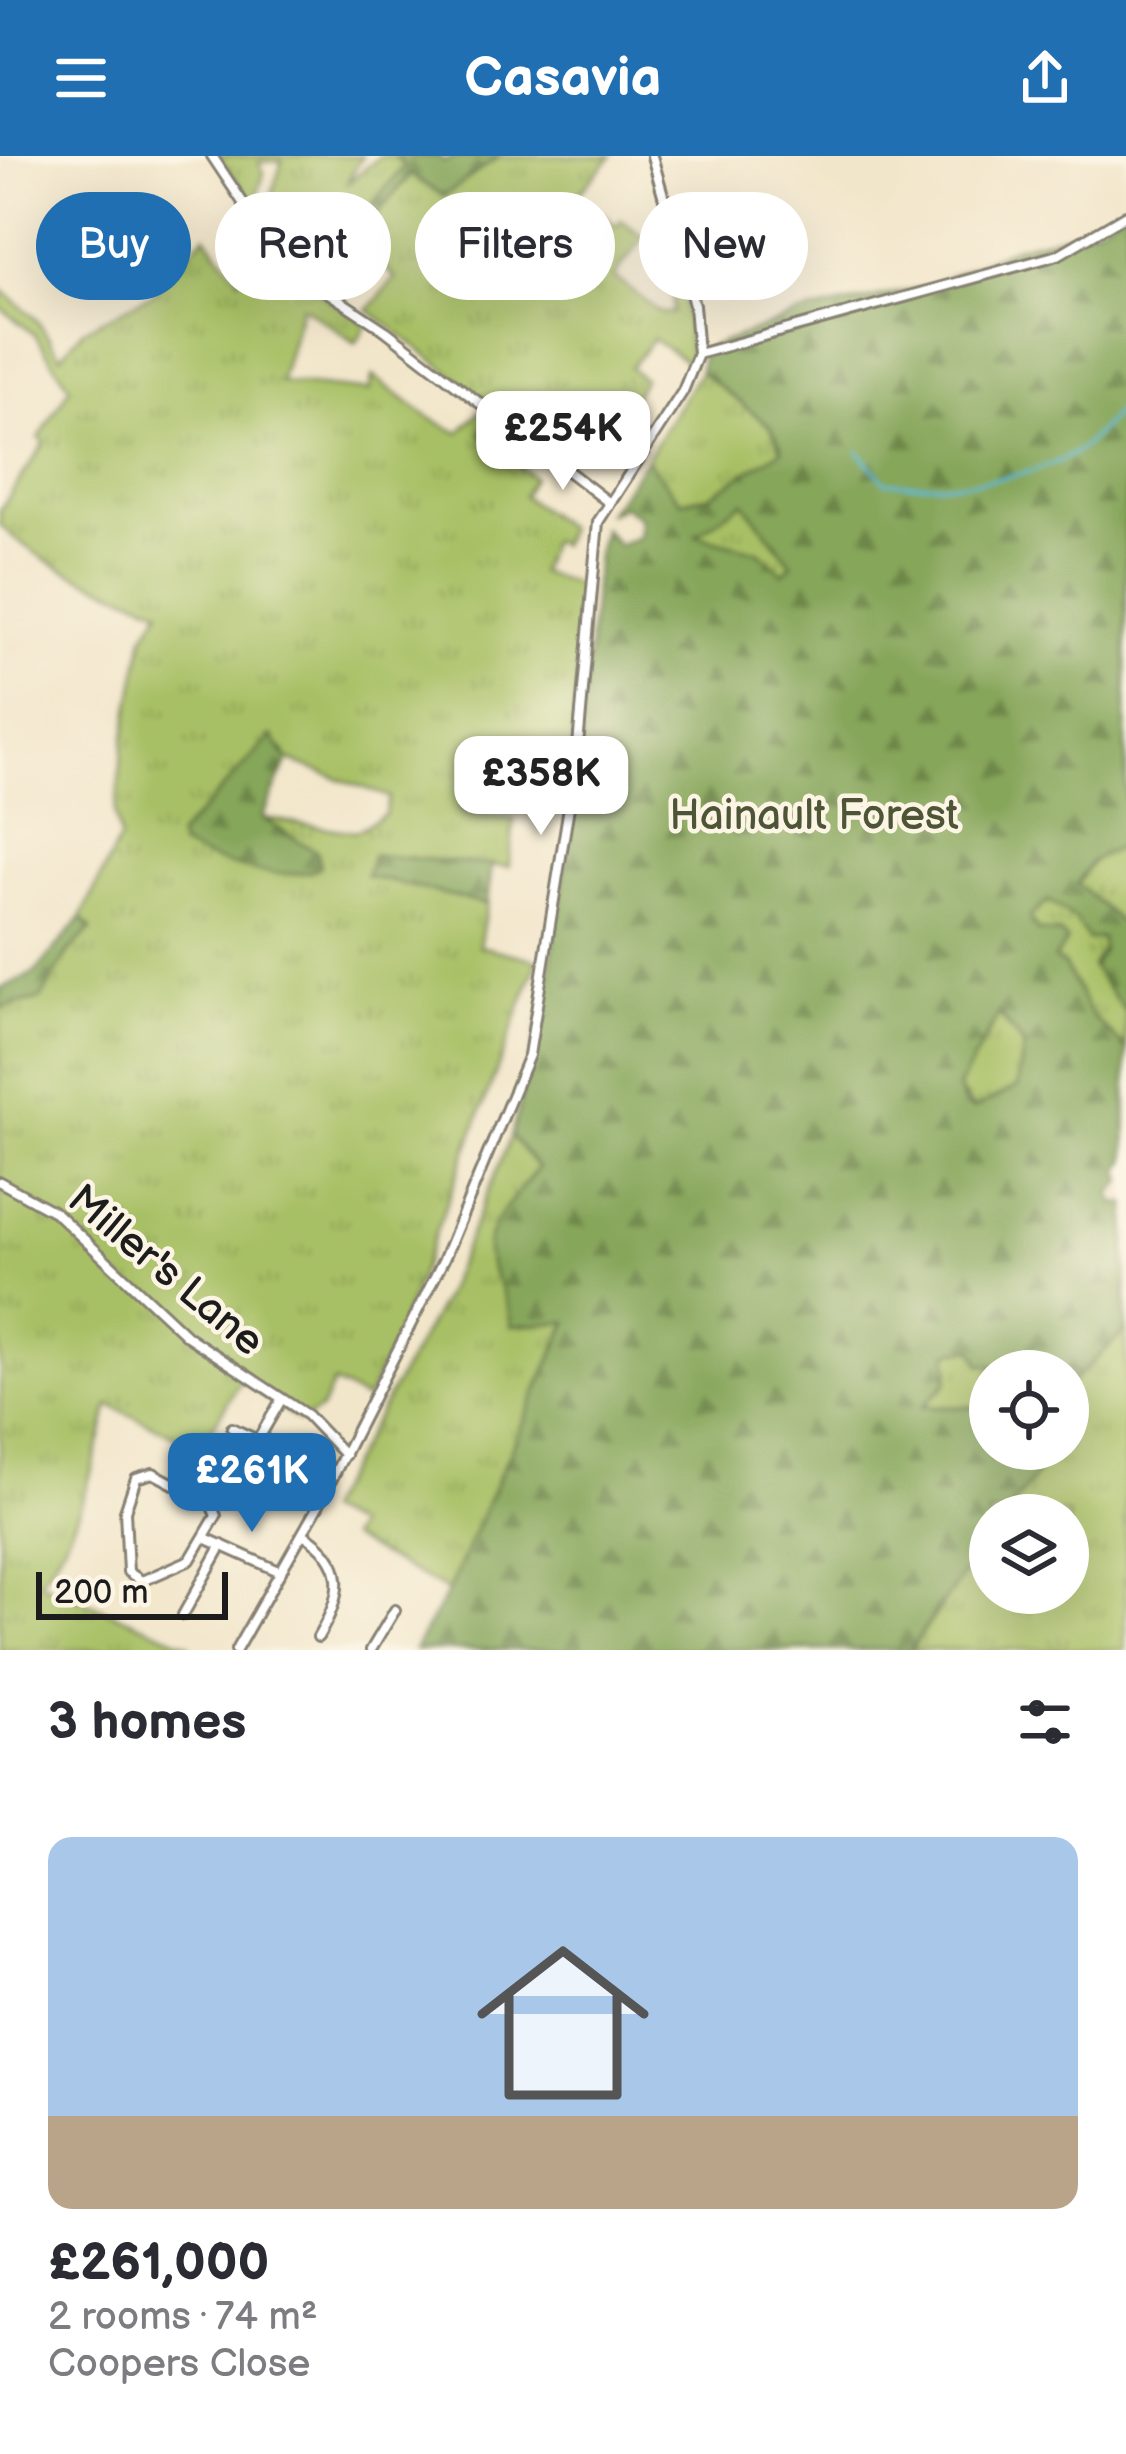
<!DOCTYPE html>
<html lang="en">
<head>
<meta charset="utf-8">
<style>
  body { margin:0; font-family:"Balsamiq Sans",sans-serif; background:#f7f7f7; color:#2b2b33; height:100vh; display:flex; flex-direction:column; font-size:45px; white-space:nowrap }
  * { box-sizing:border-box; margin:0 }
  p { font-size:39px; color:#7c7c81 }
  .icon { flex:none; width:66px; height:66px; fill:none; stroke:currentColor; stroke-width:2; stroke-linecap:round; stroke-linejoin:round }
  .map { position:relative; height:1494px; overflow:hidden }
  .sheet { display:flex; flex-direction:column; background:#fff; flex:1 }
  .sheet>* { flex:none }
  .guide { position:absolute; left:36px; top:36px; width:1056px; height:108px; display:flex; gap:24px }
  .controls { position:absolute; left:969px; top:1194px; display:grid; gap:24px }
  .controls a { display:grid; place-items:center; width:120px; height:120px; border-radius:50%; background:#fff; box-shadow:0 12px 48px #0002; font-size:60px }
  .scale { position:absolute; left:36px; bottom:30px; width:192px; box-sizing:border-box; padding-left:12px; border:6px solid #1c1c1c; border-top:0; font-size:33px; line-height:42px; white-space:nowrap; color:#1c1c1c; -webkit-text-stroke:9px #fcf5e5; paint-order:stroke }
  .price { position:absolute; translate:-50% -102px; padding:0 27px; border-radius:24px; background:#fff; color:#222; font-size:39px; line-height:78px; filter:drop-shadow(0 3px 6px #0008) }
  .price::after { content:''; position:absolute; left:50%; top:72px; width:36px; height:27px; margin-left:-18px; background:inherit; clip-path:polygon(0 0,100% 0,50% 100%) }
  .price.current { background:#1f6fb2; color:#fff }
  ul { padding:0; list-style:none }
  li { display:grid; align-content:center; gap:24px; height:636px; padding:0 48px }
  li+li { border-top:3px solid #e1e1e2 }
  li span { display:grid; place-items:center; height:372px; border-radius:24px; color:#555 }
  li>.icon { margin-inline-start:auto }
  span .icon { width:216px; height:216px; fill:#fffc; stroke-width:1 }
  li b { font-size:51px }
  h2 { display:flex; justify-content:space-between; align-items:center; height:144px; padding:0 48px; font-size:51px }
  .pill { padding:0 42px; border-radius:54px; background:#fff; box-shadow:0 12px 48px #0002; font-size:42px; line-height:108px }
  .pill.current { background:#1f6fb2; color:#fff }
  header { display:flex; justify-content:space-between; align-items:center; height:156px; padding:0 48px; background:#1f6fb2; color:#fff; font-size:54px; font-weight:700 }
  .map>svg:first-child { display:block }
</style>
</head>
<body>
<header><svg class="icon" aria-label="menu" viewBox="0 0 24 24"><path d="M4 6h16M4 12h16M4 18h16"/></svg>Casavia<svg class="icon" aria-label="share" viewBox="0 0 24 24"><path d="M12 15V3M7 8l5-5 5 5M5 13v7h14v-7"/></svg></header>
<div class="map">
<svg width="1126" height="1494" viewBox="0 0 1126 1494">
  <defs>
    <pattern id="grass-tufts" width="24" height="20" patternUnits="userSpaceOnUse" patternTransform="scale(3)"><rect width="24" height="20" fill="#a8c065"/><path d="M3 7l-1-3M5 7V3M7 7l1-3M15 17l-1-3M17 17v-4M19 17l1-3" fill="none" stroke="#90a457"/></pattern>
    <pattern id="forest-firs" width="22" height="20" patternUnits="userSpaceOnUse" patternTransform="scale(3)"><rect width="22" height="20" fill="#86a65a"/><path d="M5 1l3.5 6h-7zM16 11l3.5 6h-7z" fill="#6d864a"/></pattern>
  </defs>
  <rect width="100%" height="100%" fill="#fcf5e5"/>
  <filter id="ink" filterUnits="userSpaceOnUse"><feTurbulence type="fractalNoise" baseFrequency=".00833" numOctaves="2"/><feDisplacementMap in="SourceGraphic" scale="24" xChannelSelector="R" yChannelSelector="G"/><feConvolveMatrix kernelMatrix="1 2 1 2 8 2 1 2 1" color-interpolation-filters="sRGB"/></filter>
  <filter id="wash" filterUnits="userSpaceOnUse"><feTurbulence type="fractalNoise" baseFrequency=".004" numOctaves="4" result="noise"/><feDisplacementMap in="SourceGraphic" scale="48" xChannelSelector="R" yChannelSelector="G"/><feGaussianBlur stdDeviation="2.7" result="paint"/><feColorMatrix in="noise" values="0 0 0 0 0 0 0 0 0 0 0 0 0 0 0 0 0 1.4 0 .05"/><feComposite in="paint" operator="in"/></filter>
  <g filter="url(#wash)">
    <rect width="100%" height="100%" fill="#f2e6ca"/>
    <path fill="url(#grass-tufts)" stroke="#626e40" stroke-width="3" fill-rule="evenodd" d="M217,0H362L346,28L380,0H394L405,10L359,64L365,72L411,19L444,39L500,0H612L577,39L593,65L604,58L616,70L621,64L644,81L614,121L661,157H673V133H683L691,209L653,183L630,212L644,223L632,244L618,239L564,304L368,154L395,122L356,83L339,96L322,130L263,68L282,5L259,6L264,17L255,48Z
      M205,79L239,123L267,95L282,113L368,168L356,187L302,150L280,226L369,235L373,220L428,261L459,277L480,255L492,263L481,277L523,306L520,311L533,321L523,340L567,372L560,389L551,385L539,416L585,431L570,603L524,595L474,601L461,656L514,663L509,711L374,699L367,720L487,748L479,790L538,804L394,1187L366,1244L333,1227L321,1253L300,1266L241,1224L200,1292L109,1249C93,1312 80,1374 39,1426L190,1489L188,1494H0V852L41,843L67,798L91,773L81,762L120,682L115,657L124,584L144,480L161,453C100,429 48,415 0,369V354L45,286L39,282L70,231L35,179L0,151V132L36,163L61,200L83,174L154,137ZM283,593L288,604L389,641L385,658L355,676L262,662L317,697L310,716H279L178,680L244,611Z
      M700,215L771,271L783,294L709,340L681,345L646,303Z
      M743,345L792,408L783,418L694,379Z
      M1126,655V787L1077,728Z
      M1048,744L1077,765L1088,784L1101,781L1102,794L1092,811L1126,857V893L1092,860L1064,809L1053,803L1067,784L1061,778L1037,775L1030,761Z
      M998,857L1024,891L1017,931L974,953L958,932Z
      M511,980L538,1011C512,1047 463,1093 507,1136C521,1149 550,1157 568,1165L448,1435L349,1382L355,1370L324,1355L443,1143Z
      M1126,1174V1494H911L990,1380V1437H1068V1359H1006L1055,1293H1068V1230Z
      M974,1192L996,1210L990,1215V1251H920L947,1227L948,1195Z"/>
    <path fill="url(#forest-firs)" stroke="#51613b" stroke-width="3" fill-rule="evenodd" d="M394,0H439L444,6L456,0H500L444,40L410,19L365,72L359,64L404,10Z
      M1126,51V688L1092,705L1077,728L1126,772V857L1092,811L1102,795L1101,782L1088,784L1077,765L1048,745L1030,761L1037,775L1061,778L1067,785L1054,803L1064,809L1092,860L1126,893V1004L1120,1015L1123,1025L1111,1039L1116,1048L1126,1047V1174L1068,1230V1215H995V1210L981,1209L973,1193L949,1196L947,1227L922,1251H990V1293H1055L1006,1359H990V1380L910,1494H414L448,1435L568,1166L511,1170C507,1134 494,1127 488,1100C481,1072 522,1033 538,1012L511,980C564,792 581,593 597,399L603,372L618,389L639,381L640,362L623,350L607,358L646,303L681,345L709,340L782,294L771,271L700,215L702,194L799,158L926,131L1015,91L1096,71ZM743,346L792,408L783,417L758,395L696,379ZM999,858L1024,890L1017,931L974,953L967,951L958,932Z
      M272,580L288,604L262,662L318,697L320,711C285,730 213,706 180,690L178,680Z
      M373,699L492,709L487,748L366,720Z
      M81,762L91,773L67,798L41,843L0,852V833L36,816Z"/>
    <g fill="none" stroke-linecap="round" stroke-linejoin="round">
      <path stroke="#5abcd8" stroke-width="3" d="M858,295L885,326C941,331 1019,328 1071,299C1091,288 1109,263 1126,247"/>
    </g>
  </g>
  <g filter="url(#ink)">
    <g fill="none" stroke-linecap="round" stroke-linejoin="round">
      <g stroke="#878173" stroke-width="14">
        <path id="minor" d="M212,0L283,107L386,175L607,345
          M698,198L1058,99L1126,59
          M0,1026L56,1057L187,1180L307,1259L345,1299
          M232,1272L264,1287L256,1314
          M259,1282L281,1244
          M153,1317L211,1348L216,1360L190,1404L142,1425L128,1416L125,1355L136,1322Z
          M303,1378C349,1406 343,1439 318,1481
          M205,1382L281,1416
          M183,1459L222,1389
          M236,1494L318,1350L444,1103L529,899L577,601L598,366L683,235L698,198L694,149L652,0
          M371,1494L395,1454"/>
      </g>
      <use href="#minor" stroke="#fff" stroke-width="8"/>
    </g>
  </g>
  <g text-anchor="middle" stroke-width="9" stroke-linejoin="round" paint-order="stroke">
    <g font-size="42" fill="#4d5536" stroke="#fcf5e5">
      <text x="814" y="673">Hainault Forest</text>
    </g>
    <g font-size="42" fill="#1c1c1c" stroke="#fcf5e5">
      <text transform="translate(167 1113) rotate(40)" y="15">Miller's Lane</text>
    </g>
  </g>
</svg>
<div class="controls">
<a><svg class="icon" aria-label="locate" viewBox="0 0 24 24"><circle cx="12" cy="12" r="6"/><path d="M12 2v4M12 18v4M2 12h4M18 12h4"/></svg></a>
<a><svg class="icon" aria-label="layers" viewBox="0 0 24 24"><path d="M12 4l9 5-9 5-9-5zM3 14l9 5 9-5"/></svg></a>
</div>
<div class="scale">200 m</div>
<b class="price" style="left:563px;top:337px">£254K</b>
<b class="price" style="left:541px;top:682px">£358K</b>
<b class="price current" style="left:252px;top:1379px">£261K</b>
<div class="guide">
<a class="pill current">Buy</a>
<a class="pill">Rent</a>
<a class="pill">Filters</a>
<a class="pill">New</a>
</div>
</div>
<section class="sheet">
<h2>3 homes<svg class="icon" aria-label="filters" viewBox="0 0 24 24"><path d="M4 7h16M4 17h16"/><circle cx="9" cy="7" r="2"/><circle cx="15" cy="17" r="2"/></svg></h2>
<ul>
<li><span style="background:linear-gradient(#a9c7e8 75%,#b9a48a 0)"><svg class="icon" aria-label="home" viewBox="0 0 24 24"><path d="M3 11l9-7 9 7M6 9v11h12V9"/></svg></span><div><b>£261,000</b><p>2 rooms · 74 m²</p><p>Coopers Close</p></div></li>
</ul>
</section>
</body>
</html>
